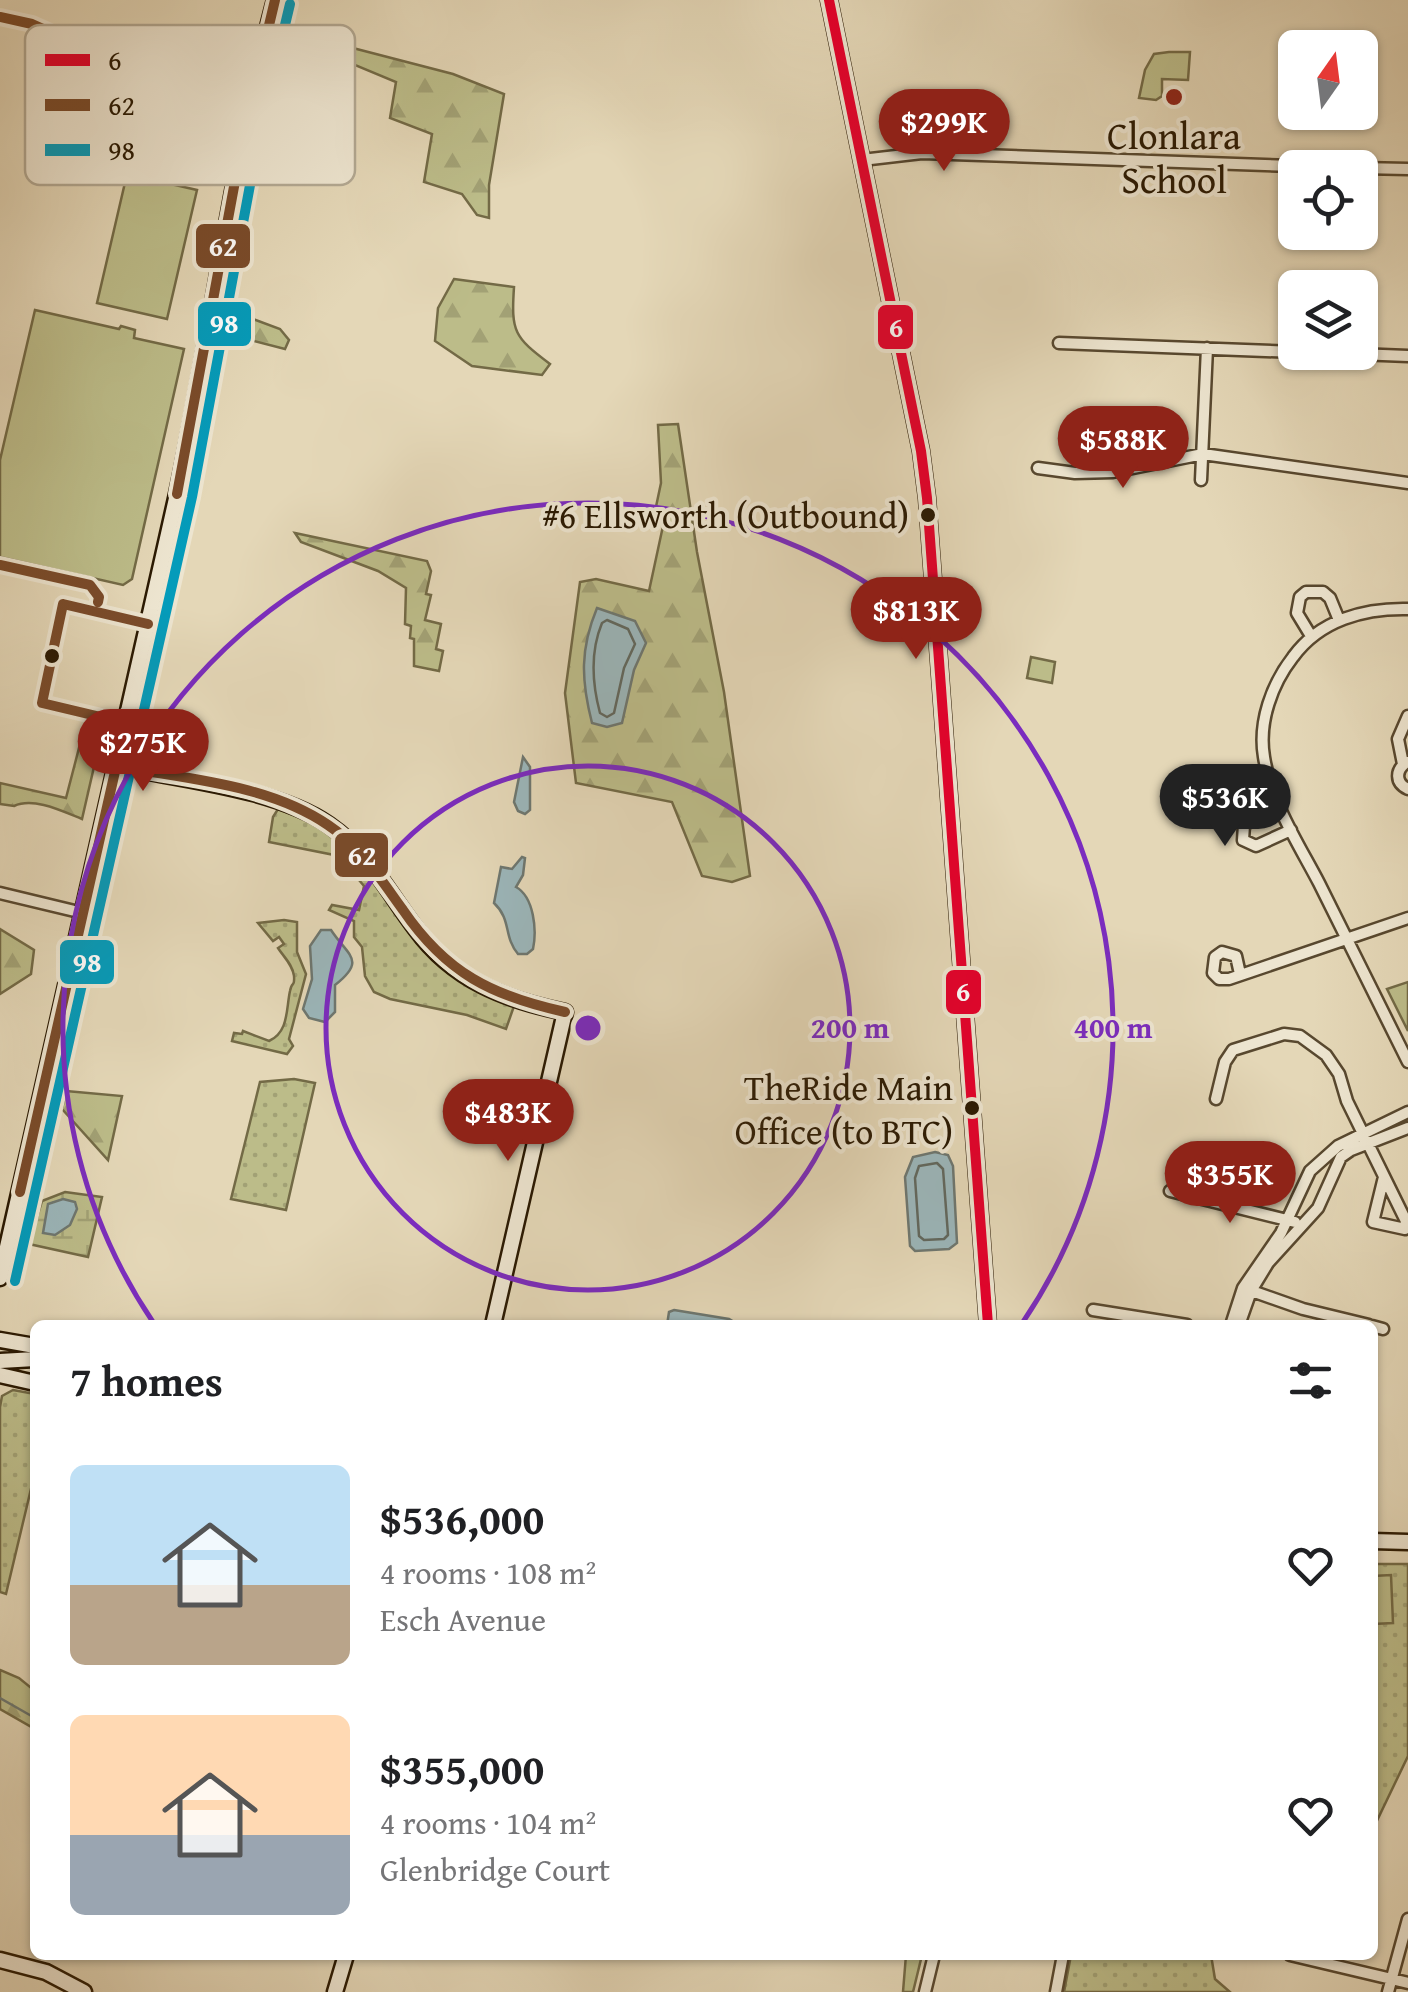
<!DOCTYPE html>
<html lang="en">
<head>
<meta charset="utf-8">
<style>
  body { margin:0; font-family:"Gentium Book Plus",serif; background:#f2f2f2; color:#202124; height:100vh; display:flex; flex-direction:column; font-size:38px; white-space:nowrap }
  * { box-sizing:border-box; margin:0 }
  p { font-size:32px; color:#757577 }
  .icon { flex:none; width:55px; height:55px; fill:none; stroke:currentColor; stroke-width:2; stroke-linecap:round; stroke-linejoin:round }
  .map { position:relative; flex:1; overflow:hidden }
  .details { position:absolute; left:30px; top:1320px; width:1348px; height:640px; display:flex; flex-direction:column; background:#fff; border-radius:15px; box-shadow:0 2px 8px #0004 }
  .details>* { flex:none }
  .needle { width:65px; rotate:14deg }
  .buttons { position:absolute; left:1278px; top:30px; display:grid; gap:20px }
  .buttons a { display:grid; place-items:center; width:100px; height:100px; border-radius:15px; background:#fff; box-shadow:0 2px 8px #0004; font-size:50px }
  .price { position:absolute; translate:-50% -85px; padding:0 22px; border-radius:35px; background:#8f2418; color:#fff; font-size:32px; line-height:65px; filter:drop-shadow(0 2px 5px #0008) }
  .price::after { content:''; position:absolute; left:50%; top:60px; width:30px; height:22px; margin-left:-15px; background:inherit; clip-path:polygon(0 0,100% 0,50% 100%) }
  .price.active { background:#222; color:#fff }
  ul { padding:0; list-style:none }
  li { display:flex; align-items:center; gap:30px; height:250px; padding:0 40px }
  li span { display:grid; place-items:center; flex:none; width:280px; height:200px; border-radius:15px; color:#555 }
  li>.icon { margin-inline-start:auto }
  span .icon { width:120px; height:120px; fill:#fffc; stroke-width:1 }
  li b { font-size:42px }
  h2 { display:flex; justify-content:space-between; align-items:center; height:120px; padding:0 40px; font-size:42px }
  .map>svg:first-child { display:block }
</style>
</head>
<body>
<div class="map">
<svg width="1408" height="1992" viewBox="0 0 1408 1992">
  <defs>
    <pattern id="grass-dots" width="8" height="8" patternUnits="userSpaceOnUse" patternTransform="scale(2.5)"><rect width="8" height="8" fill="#bcbc89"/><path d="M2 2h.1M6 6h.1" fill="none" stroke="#a2a175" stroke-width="1.8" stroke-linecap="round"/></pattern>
    <pattern id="forest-firs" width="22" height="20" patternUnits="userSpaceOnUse" patternTransform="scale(2.5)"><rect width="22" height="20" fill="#bcbc89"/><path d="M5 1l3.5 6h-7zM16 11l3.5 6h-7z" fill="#a2a175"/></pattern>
    <pattern id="wetland-marsh" width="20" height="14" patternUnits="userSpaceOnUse" patternTransform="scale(2.5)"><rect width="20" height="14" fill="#bcbc89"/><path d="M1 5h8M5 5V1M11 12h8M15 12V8" fill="none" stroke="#a2a175"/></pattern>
  </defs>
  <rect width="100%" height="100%" fill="#e4d7b7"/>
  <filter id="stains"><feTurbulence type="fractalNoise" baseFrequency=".002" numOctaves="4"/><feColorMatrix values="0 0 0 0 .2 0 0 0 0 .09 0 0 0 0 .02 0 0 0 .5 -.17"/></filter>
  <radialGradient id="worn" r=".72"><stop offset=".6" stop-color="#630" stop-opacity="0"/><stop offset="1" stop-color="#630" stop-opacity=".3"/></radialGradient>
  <path fill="url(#grass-dots)" stroke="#736a46" stroke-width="2.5" d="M278,809C300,817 321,825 339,840C369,866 386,901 409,933C434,968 472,993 514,1006L506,1029L467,1015L390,999L374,992L365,976L362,947L354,937V921L329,910L332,905L359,910L364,886L339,856L269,842L273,817Z
    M284,920L297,922V952L306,974L289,1039L293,1046L287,1054L232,1041L234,1033L242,1034L243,1031L269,1041C289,1032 286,1009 290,991C292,980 295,988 294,976C293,965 283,956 278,948L284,944L279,937L273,941L258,923Z
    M294,1079L315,1083L286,1210L231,1199L260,1082Z
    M13,1390L35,1394V1472L6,1594L0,1592V1407L2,1396Z
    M1373,1564H1408V1756L1373,1829Z
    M1071,1955H1211L1215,1979L1230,1992H1064Z"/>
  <path fill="url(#forest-firs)" stroke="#736a46" stroke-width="2.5" d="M349,47L453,74L504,94L489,185V218L477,215L462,194L424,182L432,134L390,118L396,82L350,63Z
    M454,279L514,287C511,332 514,337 550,364L542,375L472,366L435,341L438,308Z
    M237,313L280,329L289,340L285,349L231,335Z
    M678,424L697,552L724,692L750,876L732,882L702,876L672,802L576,783L565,693L580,582L596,579L649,591L663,526L653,521L661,483L658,425Z
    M295,533L427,561L431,571L426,594L431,595L425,620L441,624L436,649L443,651L439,671L414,666V639L410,638L411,626L405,624L406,588L378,571L301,542Z
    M86,721L102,732L82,819C62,811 34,797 14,806L0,804V783L66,798Z
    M0,929L34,950L31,974L0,994Z
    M66,1091L122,1096L108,1160L62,1109Z
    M0,1670L19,1678L35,1691V1729L0,1709Z
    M906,1955H922L913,1992H903Z"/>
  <path fill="url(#wetland-marsh)" stroke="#736a46" stroke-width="2.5" d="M65,1192L102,1197L88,1257L29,1244L42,1201Z"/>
  <path fill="#bcbc89" stroke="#736a46" stroke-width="2.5" d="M1169,52H1190L1188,80L1162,79V96L1156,100L1139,98L1145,70L1154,54Z
    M127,174L197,190L167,319L97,303Z
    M35,310L119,329L121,326L135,330L134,338L184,349L132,579L123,585L0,557V460Z
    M1031,657L1055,662L1052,683L1027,678Z
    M1408,982V1031L1387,989Z
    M1391,1575L1393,1623L1373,1624V1576Z"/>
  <path fill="#9bb6ba" stroke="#6e7770" stroke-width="2.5" d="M597,608L635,621L646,643L634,670L622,723L607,727L592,723C581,680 580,649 597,608Z
    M523,757L530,767V810L525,814L518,811L514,802Z
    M522,857L525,858L523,875L516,887C534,897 537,930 533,949L527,954H518C503,936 512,920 494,903L501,867L512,869Z
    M321,930H331C348,956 367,960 335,985V1012L325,1022L309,1018L303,1009L312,979L310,946Z
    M935,1152L948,1155L953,1166L957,1243L949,1249L915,1251L910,1246L905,1177L913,1157Z
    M63,1199L75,1202L77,1209L70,1225L55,1235L43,1233L48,1204Z
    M674,1310L729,1319L739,1325H667L669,1312Z"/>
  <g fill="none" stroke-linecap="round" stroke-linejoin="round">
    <path stroke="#62685e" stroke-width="2.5" d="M607,620L628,629L635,644L624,668L614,713L607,717L600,713C592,683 590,652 602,623Z
      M937,1163L943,1169L948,1235L944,1239L924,1240L919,1236L915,1178L919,1166Z"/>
    <path stroke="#6e7770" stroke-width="2.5" d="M0,1698L35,1718"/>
    <g stroke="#58482f" stroke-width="15">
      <path id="street" d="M862,160L922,153L1351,168
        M1360,168L1408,169
        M1059,343L1295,352
        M1307,352L1408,356
        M1038,468L1075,473L1113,472L1203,454L1408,483
        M1201,480L1207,348
        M1408,609C1364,608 1320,620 1293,657C1272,684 1258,722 1264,757C1271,802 1298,843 1319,883C1349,943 1378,1002 1408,1062
        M1311,636L1297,613L1300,597L1306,592H1323L1330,598L1339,620
        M1407,762C1395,770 1395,783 1408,789
        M1403,764L1398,739L1408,716
        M1279,805L1244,825L1243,840L1256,846L1291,830
        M0,893L83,913
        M1240,974L1236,956L1222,952L1215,957L1213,973L1219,979H1229L1408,918
        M1216,1099L1225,1062L1233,1050L1284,1034L1300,1036L1326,1055L1339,1074L1347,1101L1406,1221L1405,1229L1373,1222L1384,1177
        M1170,1191L1295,1222
        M1249,1290L1303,1309L1369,1325
        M1093,1310L1187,1325
        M1231,1325L1243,1288L1281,1233L1310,1171L1338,1146L1408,1112
        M1239,1325L1251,1291L1268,1263L1318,1208L1341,1157L1351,1150L1408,1128
        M1372,1326L1383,1329
        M1290,1955L1408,1983
        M925,1992L934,1955
        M1056,1992L1063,1955
        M1388,1992L1408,1919"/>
    </g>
    <g stroke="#2a1902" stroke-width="19">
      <path id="secondary" d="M829,0L921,451L927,498L988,1325
        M117,766C179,779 278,789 329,825C368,852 388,892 416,929C453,980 505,1000 565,1012L493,1325
        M0,1278L177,494C212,330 232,162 275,0
        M0,1340L35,1346
        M0,1361L35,1359
        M0,1375L35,1383
        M1372,1541L1408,1542
        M0,1960L46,1972L84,1992
        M335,1992L346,1955"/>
    </g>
    <use href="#street" stroke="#ede5d0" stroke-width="10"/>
    <use href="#secondary" stroke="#ede5d0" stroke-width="14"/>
    <g stroke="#ede5d0" stroke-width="18">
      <path id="bus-1" d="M829,0L921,451L927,498L988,1325"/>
    </g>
    <g stroke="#ede5d0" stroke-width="18">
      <path id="bus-2" d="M0,17L32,24L61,37L121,82L157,99L245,121
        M177,494L246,122L275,0
        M0,565L90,585L99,597L98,602
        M126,723L42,703L63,604L148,624
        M117,766C186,779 268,784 328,825C360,846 381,880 403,910C446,973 492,996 565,1012
        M20,1192L128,714"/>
    </g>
    <g stroke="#ede5d0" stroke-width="18">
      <path id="bus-3" d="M15,1281L192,497L261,126L290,4"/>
    </g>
    <use href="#bus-1" stroke="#e4002b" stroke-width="10"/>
    <use href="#bus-2" stroke="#7a4b2a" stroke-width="10"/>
    <use href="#bus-3" stroke="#049bba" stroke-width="10"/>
  </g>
  <g fill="none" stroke="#7b2cbf" stroke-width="5">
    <circle cx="588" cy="1028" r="262"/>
    <path d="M153 1322A525 525 0 1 1 1023 1322"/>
  </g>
  <circle fill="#8f2418" stroke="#ede5d0" stroke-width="4" cx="1174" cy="97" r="10"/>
  <g fill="#2a1902" stroke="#ede5d0" stroke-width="4">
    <circle cx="928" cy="515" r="9"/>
    <circle cx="52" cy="656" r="9"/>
    <circle cx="972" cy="1108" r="9"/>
  </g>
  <g text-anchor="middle" stroke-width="8" stroke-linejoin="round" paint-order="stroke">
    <g font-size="36" fill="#2a1902" stroke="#ede5d0" text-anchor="end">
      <text x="909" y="528">#6 Ellsworth (Outbound)</text>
      <text x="953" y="1100">TheRide Main<tspan x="953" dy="44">Office (to BTC)</tspan></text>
    </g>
    <g font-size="38" fill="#2a1902" stroke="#ede5d0">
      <text x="1174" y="149">Clonlara<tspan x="1174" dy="44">School</tspan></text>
    </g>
  </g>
  <rect x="25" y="25" width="330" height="160" rx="15" fill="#ede5d0" stroke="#b2a892" stroke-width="2.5"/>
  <rect x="45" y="54" width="45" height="12" fill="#e4002b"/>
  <rect x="45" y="99" width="45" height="12" fill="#7a4b2a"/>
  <rect x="45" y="144" width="45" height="12" fill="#049bba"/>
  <g font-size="28" fill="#2a1902">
    <text x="108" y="70">6</text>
    <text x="108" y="115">62</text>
    <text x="108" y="160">98</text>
  </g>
  <circle cx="588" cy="1028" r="15" fill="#7b2cbf" stroke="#ede5d0" stroke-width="5"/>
  <g font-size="30" text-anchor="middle" font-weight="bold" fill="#7b2cbf" stroke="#ede5d0" stroke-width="8" stroke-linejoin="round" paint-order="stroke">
    <text x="850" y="1038">200 m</text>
    <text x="1113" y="1038">400 m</text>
  </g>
  <g stroke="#ede5d0" stroke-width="4">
    <rect x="194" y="222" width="58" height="48" rx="10" fill="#7a4b2a"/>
    <rect x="196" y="300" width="57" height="48" rx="10" fill="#049bba"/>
    <rect x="876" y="303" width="39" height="48" rx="10" fill="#e4002b"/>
    <rect x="333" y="831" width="57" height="48" rx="10" fill="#7a4b2a"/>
    <rect x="58" y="938" width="58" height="48" rx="10" fill="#049bba"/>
    <rect x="944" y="968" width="39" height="48" rx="10" fill="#e4002b"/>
  </g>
  <g font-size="28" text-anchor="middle" font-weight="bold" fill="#fff">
    <text x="223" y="256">62</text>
    <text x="224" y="333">98</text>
    <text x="896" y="337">6</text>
    <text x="362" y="865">62</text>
    <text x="87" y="972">98</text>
    <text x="963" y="1001">6</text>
  </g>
  <rect width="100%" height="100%" filter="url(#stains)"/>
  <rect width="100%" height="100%" fill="url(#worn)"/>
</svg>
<div class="buttons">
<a><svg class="needle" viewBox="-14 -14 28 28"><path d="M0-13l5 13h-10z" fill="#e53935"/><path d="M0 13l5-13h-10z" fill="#757577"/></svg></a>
<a><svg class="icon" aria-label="locate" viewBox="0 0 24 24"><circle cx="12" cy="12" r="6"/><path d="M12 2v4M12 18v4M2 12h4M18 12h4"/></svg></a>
<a><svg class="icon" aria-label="layers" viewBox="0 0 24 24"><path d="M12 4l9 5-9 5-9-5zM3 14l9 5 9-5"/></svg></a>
</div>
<b class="price" style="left:944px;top:174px">$299K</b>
<b class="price" style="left:1123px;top:491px">$588K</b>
<b class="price" style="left:916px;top:662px">$813K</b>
<b class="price" style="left:143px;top:794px">$275K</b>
<b class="price active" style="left:1225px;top:849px">$536K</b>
<b class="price" style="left:508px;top:1164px">$483K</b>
<b class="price" style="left:1230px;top:1226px">$355K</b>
<section class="details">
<h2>7 homes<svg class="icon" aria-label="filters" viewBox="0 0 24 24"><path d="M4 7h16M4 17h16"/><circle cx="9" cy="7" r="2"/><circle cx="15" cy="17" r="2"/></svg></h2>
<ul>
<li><span style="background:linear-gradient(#bfe0f5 60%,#b9a48a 0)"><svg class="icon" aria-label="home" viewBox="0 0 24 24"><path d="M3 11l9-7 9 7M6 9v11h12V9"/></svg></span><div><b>$536,000</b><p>4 rooms · 108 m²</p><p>Esch Avenue</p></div><svg class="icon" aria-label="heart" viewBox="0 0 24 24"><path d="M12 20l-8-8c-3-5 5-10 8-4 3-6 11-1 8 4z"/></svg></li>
<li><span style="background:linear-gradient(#ffd9b3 60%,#9aa5b1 0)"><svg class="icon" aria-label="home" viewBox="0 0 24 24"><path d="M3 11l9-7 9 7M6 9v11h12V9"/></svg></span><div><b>$355,000</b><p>4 rooms · 104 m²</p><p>Glenbridge Court</p></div><svg class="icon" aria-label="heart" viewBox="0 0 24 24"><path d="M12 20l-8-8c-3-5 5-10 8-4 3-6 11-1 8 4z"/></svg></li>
</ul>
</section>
</div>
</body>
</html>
